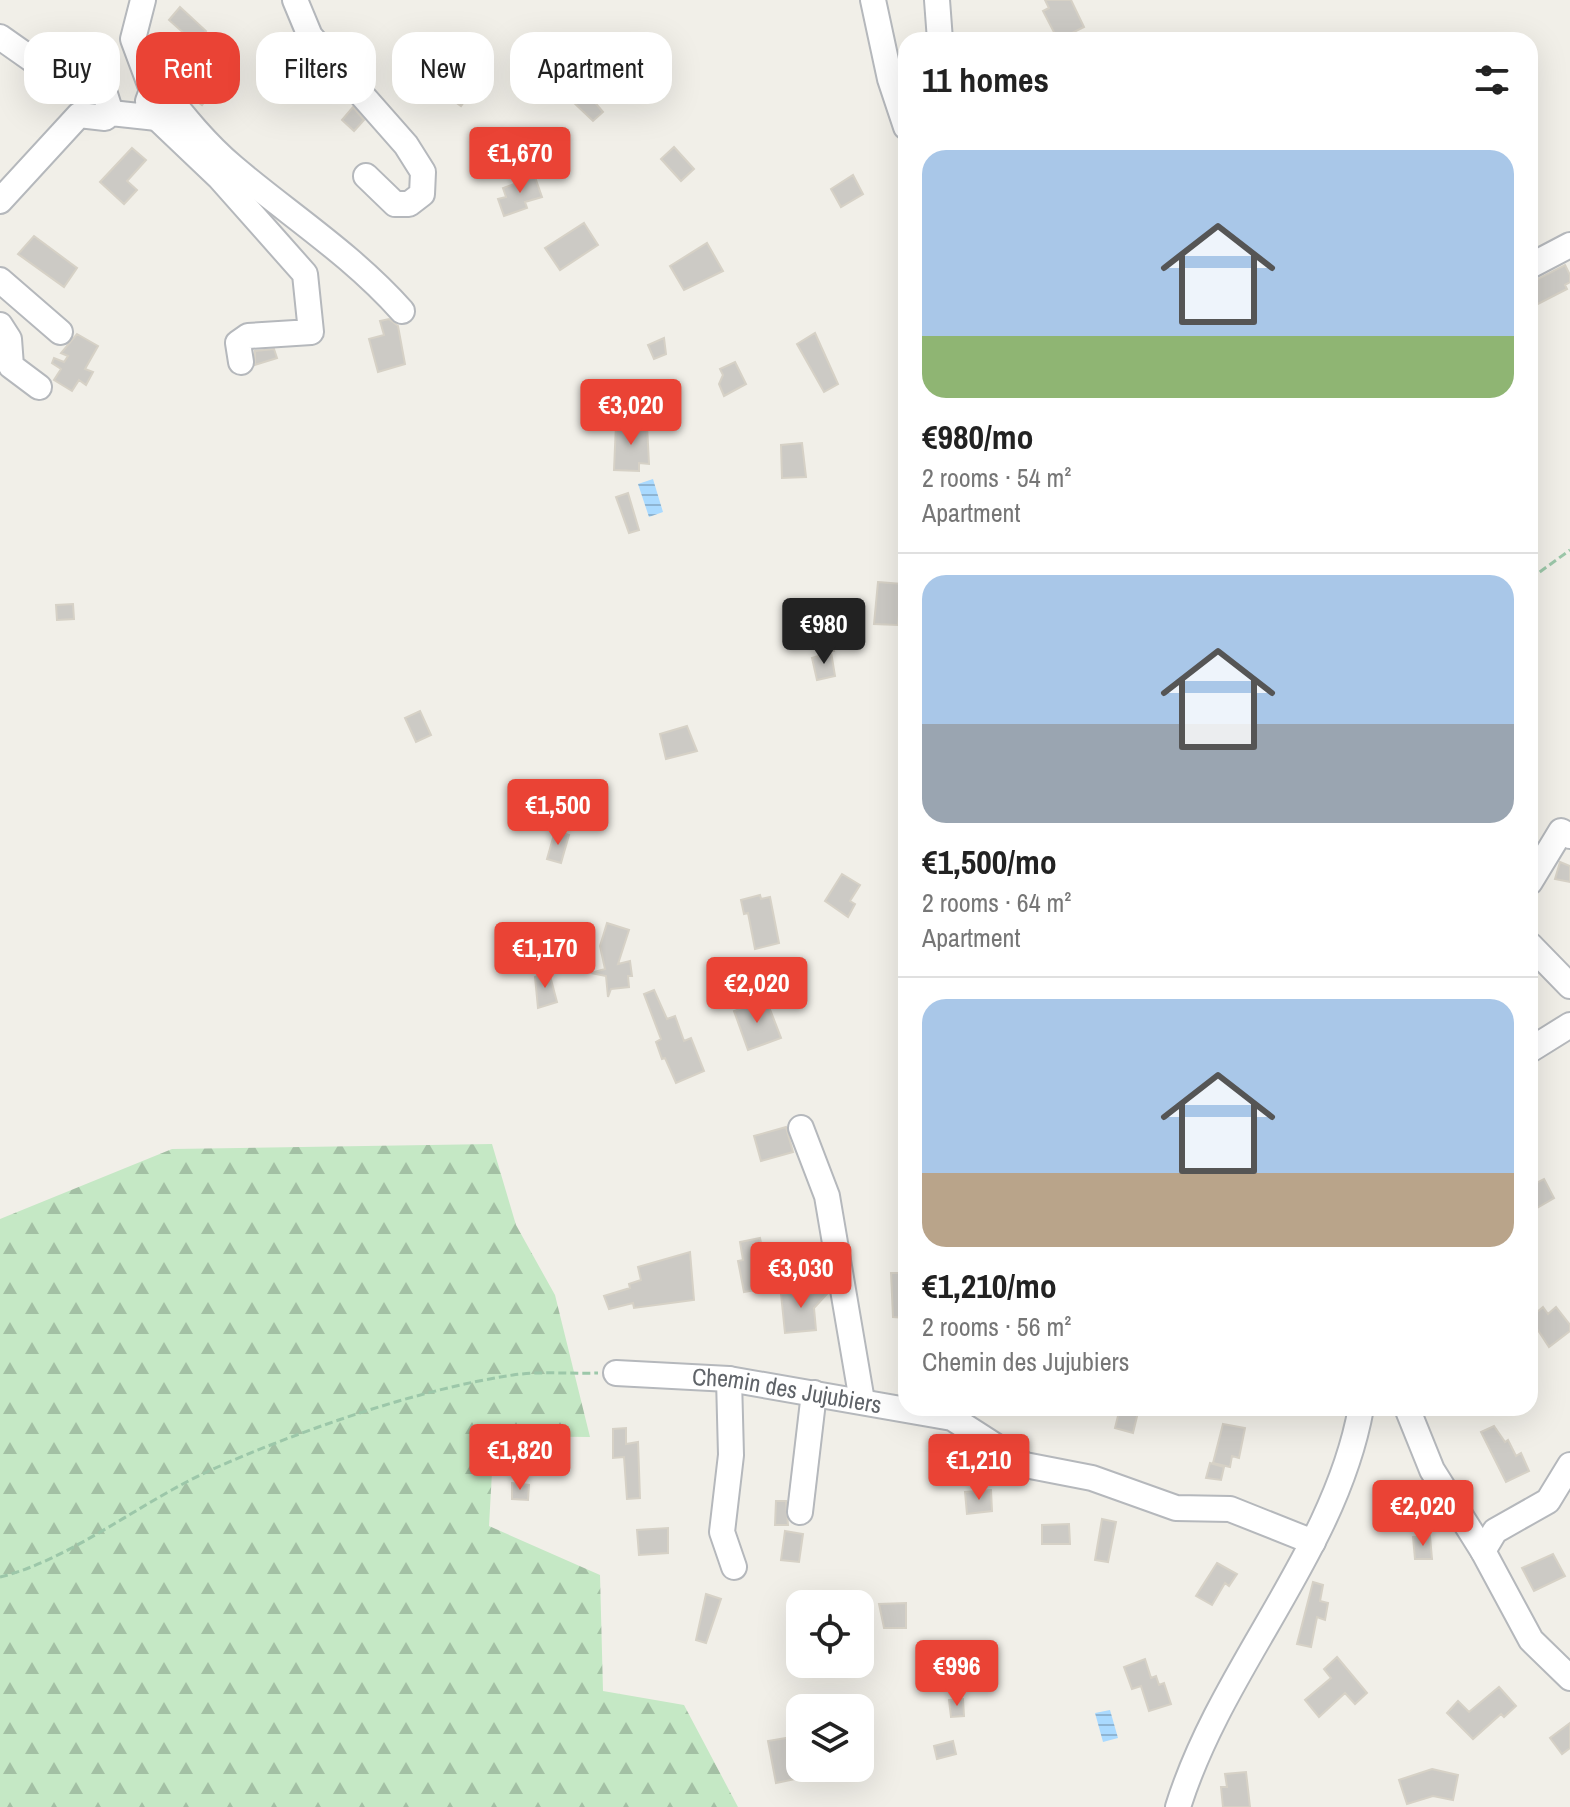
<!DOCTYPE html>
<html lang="en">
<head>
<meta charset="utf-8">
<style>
  body { margin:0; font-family:"Archivo Narrow",sans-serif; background:#f6f6f6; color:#222; height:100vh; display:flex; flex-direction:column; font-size:30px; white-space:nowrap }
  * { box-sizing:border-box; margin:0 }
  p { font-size:26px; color:#767676 }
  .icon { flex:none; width:44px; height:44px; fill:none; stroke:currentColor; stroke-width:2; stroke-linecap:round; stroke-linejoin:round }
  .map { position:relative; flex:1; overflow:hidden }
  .sheet { position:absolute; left:898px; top:32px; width:640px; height:1384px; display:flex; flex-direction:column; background:#fff; border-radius:24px; box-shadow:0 8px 32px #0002 }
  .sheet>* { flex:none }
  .top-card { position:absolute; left:24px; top:32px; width:754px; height:72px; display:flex; gap:16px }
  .fabs { position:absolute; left:786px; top:1590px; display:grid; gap:16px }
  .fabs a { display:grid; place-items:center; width:88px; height:88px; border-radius:16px; background:#fff; box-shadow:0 8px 32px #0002; font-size:40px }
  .price { position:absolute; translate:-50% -68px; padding:0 18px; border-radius:8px; background:#ea4335; color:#fff; font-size:26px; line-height:52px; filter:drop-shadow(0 2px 4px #0008) }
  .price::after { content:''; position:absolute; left:50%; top:48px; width:24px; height:18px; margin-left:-12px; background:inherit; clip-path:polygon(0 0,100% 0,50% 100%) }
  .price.current { background:#222; color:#fff }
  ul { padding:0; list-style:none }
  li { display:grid; align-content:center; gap:16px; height:424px; padding:0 24px }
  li+li { border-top:2px solid #e0e0e0 }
  li span { display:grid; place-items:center; height:248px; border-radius:24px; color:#555 }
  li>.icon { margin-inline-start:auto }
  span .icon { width:144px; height:144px; fill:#fffc; stroke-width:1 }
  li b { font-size:34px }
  h2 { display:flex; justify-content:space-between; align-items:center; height:96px; padding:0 24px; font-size:34px }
  .tag { padding:0 28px; border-radius:24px; background:#fff; box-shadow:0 8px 32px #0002; font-size:28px; line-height:72px }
  .tag.current { background:#ea4335; color:#fff }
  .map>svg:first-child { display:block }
</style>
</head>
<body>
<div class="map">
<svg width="1570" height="1807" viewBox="0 0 1570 1807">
  <defs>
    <pattern id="forest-firs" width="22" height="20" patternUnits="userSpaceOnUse" patternTransform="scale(2)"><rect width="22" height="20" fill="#c5e8c5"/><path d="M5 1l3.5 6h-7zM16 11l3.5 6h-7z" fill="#a3c0a4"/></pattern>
    <pattern id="water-rules" width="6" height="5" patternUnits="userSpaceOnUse" patternTransform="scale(2)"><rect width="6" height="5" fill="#aadaff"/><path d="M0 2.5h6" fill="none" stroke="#8eb4d2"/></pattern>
  </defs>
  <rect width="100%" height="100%" fill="#f1efe8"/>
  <path fill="url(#forest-firs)" d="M492,1144L516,1225L555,1295L590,1437L494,1436L489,1526L600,1575L603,1691L684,1705L738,1807H0V1219L172,1149Z"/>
  <path fill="url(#water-rules)" d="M634,52L659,78L646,90L621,63Z
    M653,479L663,512L649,517L638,484Z
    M1110,1710L1118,1738L1103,1742L1095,1713Z"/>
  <path fill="#cccac5" stroke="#d6d1c6" stroke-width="2" d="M1045,0H1071L1084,27L1058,40L1043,11L1049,8Z
    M180,7L206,31L196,44L169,20Z
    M210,58L227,72L202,105L184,92Z
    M442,61L457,71L450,81L469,95L461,106L433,86L439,77L433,74Z
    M604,66L616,78L592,99L603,112L593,121L571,100L579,92L576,90Z
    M353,107L364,120L354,131L342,120Z
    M674,147L694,169L681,181L661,159Z
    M132,148L146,160L127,181L137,190L124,204L100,182Z
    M528,173L530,179L535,177L542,197L525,202L527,208L504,216L498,199L506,197L503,188L517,183L515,177Z
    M853,175L863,194L841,207L831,189Z
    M584,223L598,245L560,270L545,248Z
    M34,236L77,268L64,287L18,254Z
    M707,243L723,271L684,290L670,266Z
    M1565,265L1570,275V282L1565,285L1567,289L1530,308V283Z
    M389,319L398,326L405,364L378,372L369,339L384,335L380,321Z
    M815,333L838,384L824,392L797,344Z
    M77,334L98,346L85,369L93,372L86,385L79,380L72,391L54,380L61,369L52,363L54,358L64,362L68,356L61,353Z
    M664,338L666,354L654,359L648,345Z
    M274,349L277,358L255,365V351Z
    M735,362L746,384L724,396L719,384L723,375L720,369Z
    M616,424L647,425L649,464L639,463V471L614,470Z
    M802,443L806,477L782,478L781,445Z
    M628,493L639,530L629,533L616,497Z
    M878,582L902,584L898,625L874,624Z
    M73,604L74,619L57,620L56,605Z
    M815,611L830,633L834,651L822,653L806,633L812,629L804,619Z
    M831,652L835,676L817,680L812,658Z
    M420,711L431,735L416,742L405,718Z
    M687,726L697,751L666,759L660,734Z
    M555,831L569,835L561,863L547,859Z
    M1560,862L1570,866V882L1555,879Z
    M842,874L860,885L850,901L855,904L848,917L825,901Z
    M760,895L761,899L770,897L779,943L755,949L748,913L744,914L741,900Z
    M607,923L629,930L618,964L630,961L632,976H628L629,987L611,989L608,997L606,976L591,973L605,969L600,946Z
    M549,972L557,1002L538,1008L535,977Z
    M654,990L667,1019L675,1016L684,1041L691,1038L704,1071L676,1083L665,1058L662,1059L656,1042L661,1039L644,994Z
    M766,999L781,1038L748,1050L734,1011Z
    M786,1127L793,1152L761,1161L754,1136Z
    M1544,1179L1554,1198L1530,1212V1186Z
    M760,1238L770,1287L744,1292L738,1261L743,1260L740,1242Z
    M690,1252L694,1300L634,1308L633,1303L609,1309L604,1296L630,1288L629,1284L641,1280L638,1267Z
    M891,1273H906V1318L893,1317Z
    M821,1290L827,1294L814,1308L816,1330L785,1333L781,1294Z
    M1543,1307L1548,1314L1556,1307L1570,1325V1331L1549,1347L1530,1318Z
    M1120,1408H1139L1133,1433L1115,1428Z
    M1223,1424L1245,1428L1239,1458L1232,1456L1230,1467L1213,1463Z
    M1494,1426L1505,1442L1508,1440L1516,1456L1521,1453L1529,1471L1506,1482L1481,1432Z
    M626,1428V1444L638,1442L640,1498L627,1499L624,1457L613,1458V1429Z
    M1210,1463L1224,1467L1221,1480L1206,1478Z
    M512,1483L529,1485L528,1500L512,1499Z
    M991,1490L992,1511L967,1514L965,1492Z
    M776,1501H786L788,1525H775Z
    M1102,1519L1116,1522L1108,1562L1095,1560Z
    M1069,1524L1070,1544H1042V1525Z
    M668,1528V1553L639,1555L637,1530Z
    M785,1531L803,1534L799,1562L781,1560Z
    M1430,1536L1432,1559H1415L1413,1537Z
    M1553,1554L1565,1576L1534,1591L1522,1568Z
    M1217,1563L1237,1574L1229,1586L1225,1583L1212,1605L1196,1596Z
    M1313,1582L1323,1585L1320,1601L1328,1603L1325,1620L1317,1617L1311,1647L1297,1644Z
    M706,1594L721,1599L706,1643L696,1640Z
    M906,1603V1628H884L879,1604Z
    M1337,1657L1367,1693L1355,1704L1345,1693L1319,1717L1305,1700L1331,1678L1324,1669Z
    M1145,1659L1151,1678L1156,1676L1159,1685L1164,1683L1171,1704L1149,1711L1141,1686L1132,1689L1124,1667Z
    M1499,1687L1516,1706L1504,1717L1501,1714L1473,1739L1447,1713L1458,1701L1469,1712Z
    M963,1699L964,1716L951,1717L949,1700Z
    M1570,1723V1748L1562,1754L1550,1738Z
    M792,1737L796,1756L800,1755V1778L776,1783L768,1741Z
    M953,1741L956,1754L937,1759L934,1746Z
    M1432,1769L1458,1775L1453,1800L1433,1796L1407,1804L1399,1780Z
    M1246,1772L1250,1807H1223L1221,1787H1227L1225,1774Z"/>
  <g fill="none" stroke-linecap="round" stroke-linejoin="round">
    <g stroke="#b5b8bc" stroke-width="28">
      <g id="minor">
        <path d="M143,0L133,39L152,90"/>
        <path d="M295,0L310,36L406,145L423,172L422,194L409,204H395L366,176"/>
        <path d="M873,0L890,79L906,127"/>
        <path d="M937,0L940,40"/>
        <path d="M0,37L54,75L105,94L111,113"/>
        <path d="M157,118L219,177L305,274L311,332L248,336L238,343L241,362"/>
        <path d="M0,201L79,115L105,118L111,113L157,118L148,101L152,90L162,89C184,117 206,144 233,167C291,216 351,254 402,311"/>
        <path d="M1530,266L1570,245"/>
        <path d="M0,280L60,332"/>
        <path d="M0,325L9,339L11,366L39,387"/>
        <path d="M1530,882L1561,831L1570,836"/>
        <path d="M1530,945L1570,986"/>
        <path d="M1530,1050L1570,1025"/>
        <path d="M801,1128L827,1196L862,1401"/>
        <path id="s1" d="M616,1373L729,1379L952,1418L1025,1465L1092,1478L1176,1508L1230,1509L1313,1542"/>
        <path d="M729,1379L731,1455L722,1532L734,1567"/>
        <path d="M1407,1408L1432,1470L1483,1551L1531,1640L1570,1678"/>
        <path d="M800,1512L814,1393"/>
        <path d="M1483,1551L1495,1531L1548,1501L1570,1465"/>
        <path d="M1178,1807C1222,1666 1335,1552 1361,1408"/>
      </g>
    </g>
    <path stroke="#9cc7a9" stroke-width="3" stroke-dasharray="8 4" stroke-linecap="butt" d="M1530,579L1570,550
      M0,1577C70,1560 142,1501 211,1470C298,1431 419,1389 513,1375C540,1371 570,1374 598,1373"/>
    <use href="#minor" stroke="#fff" stroke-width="24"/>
  </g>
  <g text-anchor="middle" stroke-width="6" stroke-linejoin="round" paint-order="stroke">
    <g font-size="24" fill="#5f6368" stroke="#fff">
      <text dy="8" stroke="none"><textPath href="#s1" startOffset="172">Chemin des Jujubiers</textPath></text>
    </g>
  </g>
</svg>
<div class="fabs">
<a><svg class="icon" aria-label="locate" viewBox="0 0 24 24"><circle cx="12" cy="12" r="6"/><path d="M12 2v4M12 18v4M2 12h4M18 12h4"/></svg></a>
<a><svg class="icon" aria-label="layers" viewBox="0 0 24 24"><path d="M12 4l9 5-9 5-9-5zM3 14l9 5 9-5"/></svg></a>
</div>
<b class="price" style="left:520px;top:195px">€1,670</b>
<b class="price" style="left:631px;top:447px">€3,020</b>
<b class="price current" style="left:824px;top:666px">€980</b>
<b class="price" style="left:558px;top:847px">€1,500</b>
<b class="price" style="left:545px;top:990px">€1,170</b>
<b class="price" style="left:757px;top:1025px">€2,020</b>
<b class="price" style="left:801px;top:1310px">€3,030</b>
<b class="price" style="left:520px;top:1492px">€1,820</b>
<b class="price" style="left:979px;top:1502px">€1,210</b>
<b class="price" style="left:1423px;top:1548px">€2,020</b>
<b class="price" style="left:957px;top:1708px">€996</b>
<div class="top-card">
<a class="tag">Buy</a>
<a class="tag current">Rent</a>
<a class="tag">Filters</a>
<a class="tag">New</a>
<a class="tag">Apartment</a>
</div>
<section class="sheet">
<h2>11 homes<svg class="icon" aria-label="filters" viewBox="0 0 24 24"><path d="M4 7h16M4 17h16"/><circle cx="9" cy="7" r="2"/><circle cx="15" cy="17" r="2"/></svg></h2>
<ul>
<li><span style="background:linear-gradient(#a9c7e8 75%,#8fb573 0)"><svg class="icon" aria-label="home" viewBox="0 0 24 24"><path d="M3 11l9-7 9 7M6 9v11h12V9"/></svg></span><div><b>€980/mo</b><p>2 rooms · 54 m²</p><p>Apartment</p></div></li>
<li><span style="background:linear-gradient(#a9c7e8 60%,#9aa5b1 0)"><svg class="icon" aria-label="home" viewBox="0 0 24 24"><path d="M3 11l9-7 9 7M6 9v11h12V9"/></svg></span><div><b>€1,500/mo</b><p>2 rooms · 64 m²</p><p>Apartment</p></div></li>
<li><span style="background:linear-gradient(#a9c7e8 70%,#b9a48a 0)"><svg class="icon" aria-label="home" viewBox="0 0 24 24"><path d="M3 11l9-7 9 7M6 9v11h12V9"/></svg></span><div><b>€1,210/mo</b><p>2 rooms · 56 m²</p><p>Chemin des Jujubiers</p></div></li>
</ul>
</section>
</div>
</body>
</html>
